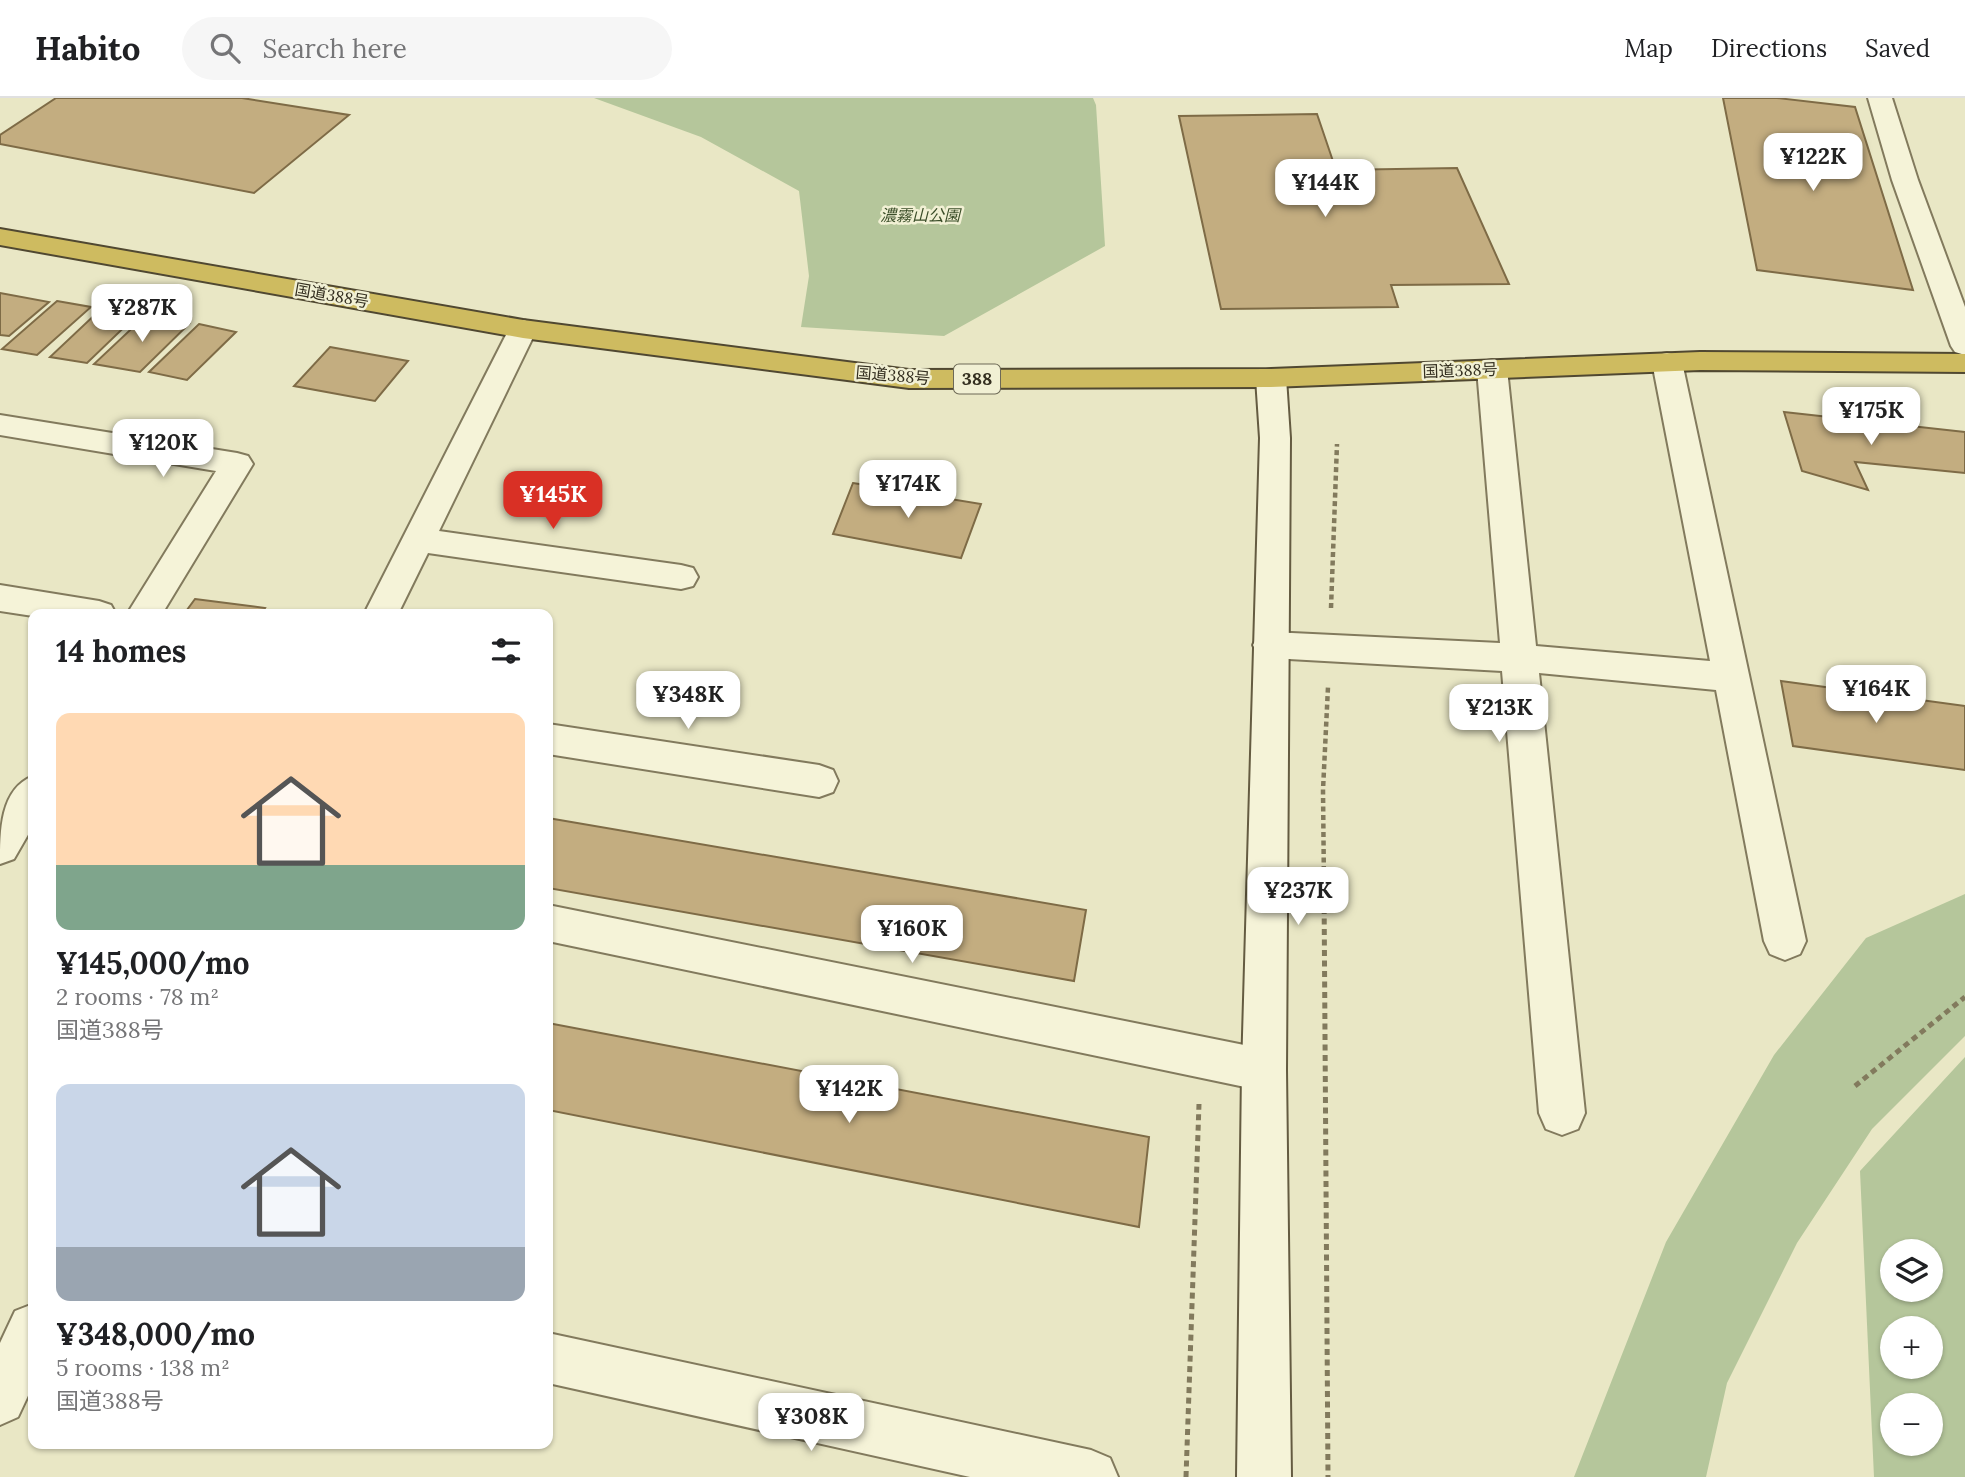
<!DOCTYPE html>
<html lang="en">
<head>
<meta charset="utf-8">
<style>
  body { margin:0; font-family:Lora,"Noto Sans JP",serif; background:#f6f6f6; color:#202124; height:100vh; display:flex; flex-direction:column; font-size:26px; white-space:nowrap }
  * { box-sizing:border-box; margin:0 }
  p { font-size:23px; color:#757577 }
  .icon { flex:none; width:38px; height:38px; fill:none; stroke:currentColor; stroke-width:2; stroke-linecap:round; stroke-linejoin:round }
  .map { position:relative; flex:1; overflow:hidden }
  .sheet { position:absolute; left:28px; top:511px; width:525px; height:840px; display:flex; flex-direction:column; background:#fff; border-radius:14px; box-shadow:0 2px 5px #0004 }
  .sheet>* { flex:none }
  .fabs { position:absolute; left:1880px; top:1141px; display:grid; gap:14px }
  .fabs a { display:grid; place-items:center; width:63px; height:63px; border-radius:50%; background:#fff; box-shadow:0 2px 5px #0004; font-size:35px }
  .price { position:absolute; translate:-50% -60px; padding:0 16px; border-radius:14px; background:#fff; color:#222; font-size:23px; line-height:46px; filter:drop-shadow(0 2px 4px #0008) }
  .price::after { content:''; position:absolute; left:50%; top:42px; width:21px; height:16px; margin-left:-10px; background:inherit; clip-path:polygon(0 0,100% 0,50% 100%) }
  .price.on { background:#d93025; color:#fff }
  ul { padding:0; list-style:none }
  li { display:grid; align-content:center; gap:14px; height:371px; padding:0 28px }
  li span { display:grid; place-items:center; height:217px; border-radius:14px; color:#555 }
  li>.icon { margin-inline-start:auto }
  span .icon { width:126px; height:126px; fill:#fffc; stroke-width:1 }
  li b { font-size:30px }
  h2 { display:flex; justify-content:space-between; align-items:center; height:84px; padding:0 28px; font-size:30px }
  header { display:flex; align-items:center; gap:42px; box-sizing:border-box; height:98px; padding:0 35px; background:#fff; border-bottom:2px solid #e0e0e0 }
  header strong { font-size:33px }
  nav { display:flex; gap:38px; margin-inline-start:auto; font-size:24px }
  .search { width:490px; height:63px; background:#f6f6f6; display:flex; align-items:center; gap:18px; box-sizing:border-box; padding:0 24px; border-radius:38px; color:#757577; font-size:26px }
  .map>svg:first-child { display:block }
</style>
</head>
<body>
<header>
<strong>Habito</strong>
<div class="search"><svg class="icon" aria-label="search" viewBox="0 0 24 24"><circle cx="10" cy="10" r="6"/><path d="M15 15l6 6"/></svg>Search here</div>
<nav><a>Map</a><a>Directions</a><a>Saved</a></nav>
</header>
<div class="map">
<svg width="1965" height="1379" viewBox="0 0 1965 1379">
  <rect width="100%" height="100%" fill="#e9e7c5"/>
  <path fill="#b5c69b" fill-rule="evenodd" d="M594,0H1093L1096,7L1105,148L944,238L801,229L809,178L799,93L701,39Z
    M1965,796V938L1872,1031L1797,1145L1727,1285L1706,1379H1574L1666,1144L1774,957L1866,840Z
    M1965,959V1379H1874L1860,1073ZM1930,1153V1192H1892V1153ZM1892,1230H1930V1269H1892ZM1892,1307H1930V1346H1892Z"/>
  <path fill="#c3ad80" stroke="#7e6b46" stroke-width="2" d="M56,0H242L349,17L254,95L0,46V37Z
    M1723,0H1777L1855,9L1913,192L1757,172Z
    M1317,16L1336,72L1457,70L1509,186L1391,187L1398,209L1221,211L1179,18Z
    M0,195L49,204L9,238L0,237Z
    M57,203L91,209L37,257L2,251Z
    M102,210L138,216L87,265L50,259Z
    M145,218L189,226L140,274L94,266Z
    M199,226L236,234L187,282L149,274Z
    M330,249L408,263L375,303L294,288Z
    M1784,314L1965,334V375L1855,364L1868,392L1802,373Z
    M853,385L981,406L961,460L833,436Z
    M195,501L265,510L261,516H184Z
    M1781,583L1965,608V672L1793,648Z
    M548,720L1086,812L1074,883L548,790Z
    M548,925L1149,1039L1139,1129L548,1012Z"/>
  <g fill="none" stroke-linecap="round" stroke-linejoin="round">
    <g stroke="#827a5d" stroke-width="4">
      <path id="street" d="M1868,0H1892L1918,82L1965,209V257L1955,254L1951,248L1892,82Z
        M523,222L533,225L537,231L439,433L681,467L693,470L698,479L693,488L681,491L428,455L398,516H364L509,231L513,225Z
        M1667,255L1677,257L1682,264L1806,843L1800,856L1785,862L1770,856L1764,843L1716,592L1539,575L1585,1015L1578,1031L1562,1037L1546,1031L1539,1015L1502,573L1271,560L1258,557L1253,547L1258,537L1271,534L1500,545L1477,271L1482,264L1492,262L1502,264L1507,271L1536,548L1710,563L1652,264L1657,257Z
        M0,317L237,355L248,358L253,366L162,516H127L216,373L0,337Z
        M0,487L99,503L111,507L116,516L33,518L0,513Z
        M548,626L819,667L833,672L838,683L833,694L819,699L548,656Z
        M33,678V728L14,761L0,766C0,733 0,691 33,678Z
        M548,807L1264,951L1280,957L1286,972L1280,987L1264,993L548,843Z
        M33,1206V1287L18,1319L0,1327V1245L15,1213Z
        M548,1235L1091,1352L1110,1360L1118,1379H970L548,1285Z"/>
    </g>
    <g stroke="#645b41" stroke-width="4">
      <path id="secondary" d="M1271,271L1281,273L1286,280L1290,340L1286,972L1291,1379H1237L1242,972L1260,340L1256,280L1261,273Z"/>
    </g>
    <g stroke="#504831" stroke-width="4">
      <path id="highway" d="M0,131L523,222L909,272L1271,271L1700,254L1965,256V274L1700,272L1271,289L909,290L523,240L0,147Z"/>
    </g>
    <path stroke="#827a5d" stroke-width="4.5" stroke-dasharray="5 3.5" stroke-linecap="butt" d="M1331,510L1337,346
      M1324,790L1323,692L1328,589"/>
    <path stroke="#827a5d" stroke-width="5" stroke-dasharray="6 4.5" stroke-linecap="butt" d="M1324,789L1328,1379
      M1855,988L1965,899
      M1186,1379L1199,1006"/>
    <use href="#street" fill="#f5f3d8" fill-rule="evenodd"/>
    <use href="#secondary" fill="#f5f3d8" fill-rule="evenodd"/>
    <use href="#highway" fill="#cebb60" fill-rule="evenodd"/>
  </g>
  <g text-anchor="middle" stroke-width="5" stroke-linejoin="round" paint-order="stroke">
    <g font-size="16" font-style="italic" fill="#3b4e29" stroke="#f1f0d4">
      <text x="920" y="123">濃霧山公園</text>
    </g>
    <g font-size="16" fill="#342f20" stroke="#f1f0d4">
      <text transform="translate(332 197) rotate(10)" y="6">国道388号</text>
      <text transform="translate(1460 272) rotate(-2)" y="6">国道388号</text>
      <text transform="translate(893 277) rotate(5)" y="6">国道388号</text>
    </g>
    <rect fill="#f1f0d4" stroke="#6d6956" stroke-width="2" x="954" y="266.5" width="46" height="29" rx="5"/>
    <g font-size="18" font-weight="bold" fill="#342f20">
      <text x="977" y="287">388</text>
    </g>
  </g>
</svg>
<div class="fabs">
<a><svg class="icon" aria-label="layers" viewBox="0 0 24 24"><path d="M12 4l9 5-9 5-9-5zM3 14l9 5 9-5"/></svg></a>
<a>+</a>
<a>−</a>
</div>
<b class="price" style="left:1813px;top:95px">¥122K</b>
<b class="price" style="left:1325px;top:121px">¥144K</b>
<b class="price" style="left:142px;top:246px">¥287K</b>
<b class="price" style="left:1871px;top:349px">¥175K</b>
<b class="price" style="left:163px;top:381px">¥120K</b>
<b class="price" style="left:908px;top:422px">¥174K</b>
<b class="price on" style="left:553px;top:433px">¥145K</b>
<b class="price" style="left:1876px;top:627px">¥164K</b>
<b class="price" style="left:688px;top:633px">¥348K</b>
<b class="price" style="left:1499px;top:646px">¥213K</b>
<b class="price" style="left:1298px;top:829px">¥237K</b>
<b class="price" style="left:912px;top:867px">¥160K</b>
<b class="price" style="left:849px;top:1027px">¥142K</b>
<b class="price" style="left:811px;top:1355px">¥308K</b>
<section class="sheet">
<h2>14 homes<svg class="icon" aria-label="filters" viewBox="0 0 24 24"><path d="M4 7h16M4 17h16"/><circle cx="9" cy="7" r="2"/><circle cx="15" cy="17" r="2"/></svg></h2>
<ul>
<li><span style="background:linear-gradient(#ffd9b3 70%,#7fa58c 0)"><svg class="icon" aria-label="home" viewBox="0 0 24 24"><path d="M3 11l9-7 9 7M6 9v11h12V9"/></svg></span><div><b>¥145,000/mo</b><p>2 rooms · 78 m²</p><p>国道388号</p></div></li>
<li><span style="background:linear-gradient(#c9d6e8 75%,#9aa5b1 0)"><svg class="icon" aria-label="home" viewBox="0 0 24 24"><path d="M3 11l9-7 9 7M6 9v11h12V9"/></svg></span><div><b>¥348,000/mo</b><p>5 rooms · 138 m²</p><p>国道388号</p></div></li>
</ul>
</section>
</div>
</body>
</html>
